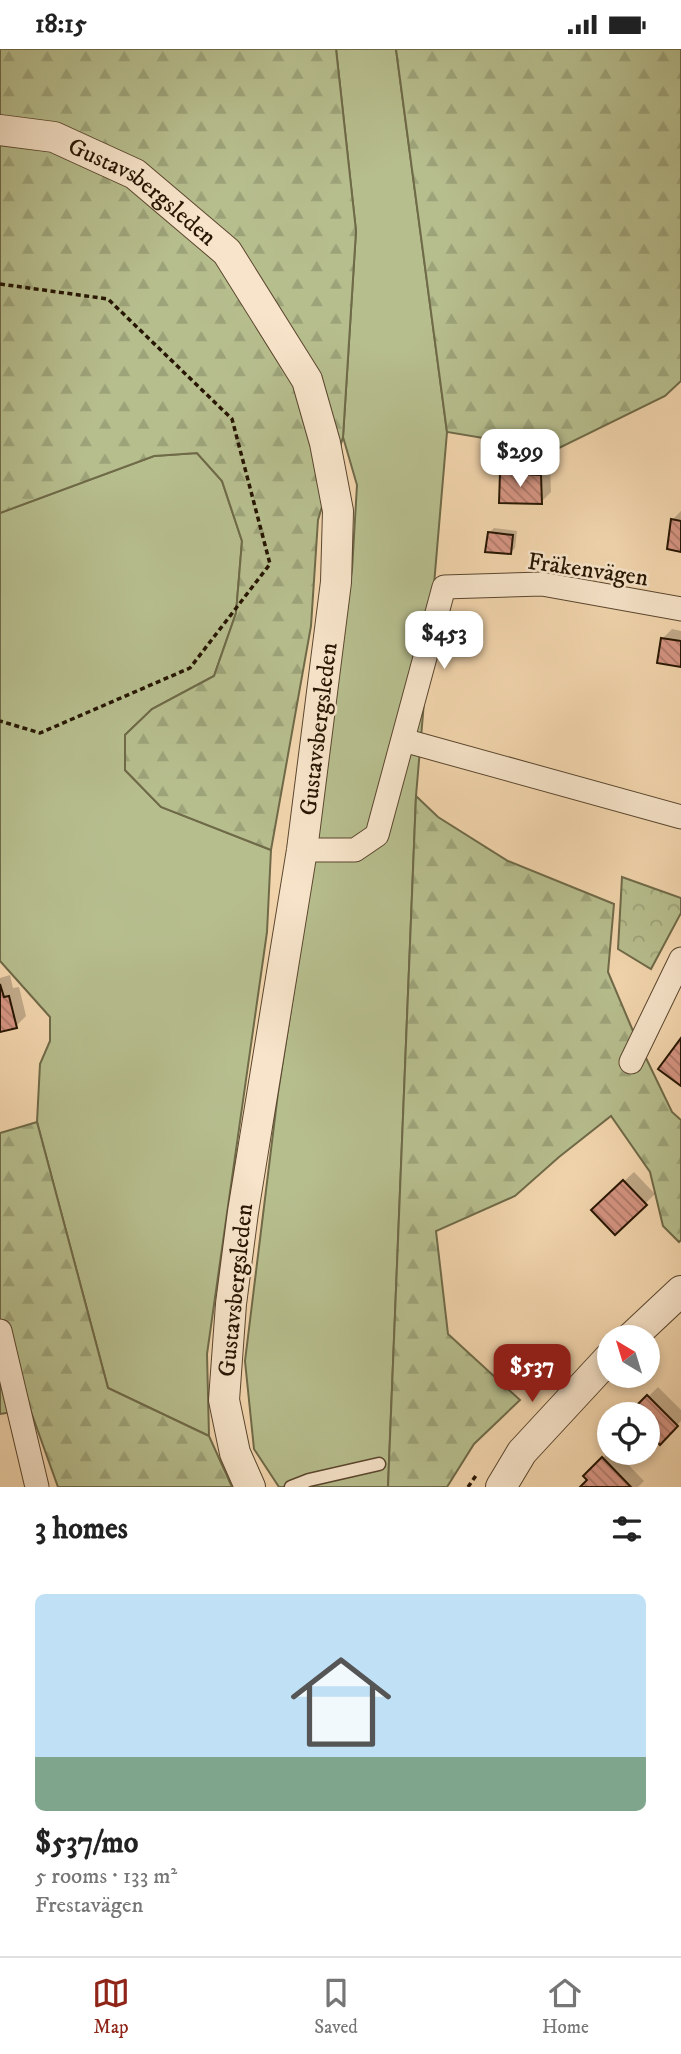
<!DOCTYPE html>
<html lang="en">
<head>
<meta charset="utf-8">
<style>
  body { margin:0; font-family:"IM FELL DW Pica",serif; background:#f6f6f6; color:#222; height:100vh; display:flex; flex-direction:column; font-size:26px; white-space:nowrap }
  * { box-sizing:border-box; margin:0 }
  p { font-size:23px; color:#767676 }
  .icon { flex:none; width:38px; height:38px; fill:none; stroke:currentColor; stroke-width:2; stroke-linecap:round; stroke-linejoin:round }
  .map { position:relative; height:1438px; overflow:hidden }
  .panel { display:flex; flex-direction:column; background:#fff; flex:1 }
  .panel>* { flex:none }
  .needle { width:46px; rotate:322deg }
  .fabs { position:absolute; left:597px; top:1276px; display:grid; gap:14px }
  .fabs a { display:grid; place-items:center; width:63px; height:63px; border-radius:50%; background:#fff; box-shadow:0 4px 10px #0003; font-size:35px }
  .price { position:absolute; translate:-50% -60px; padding:0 16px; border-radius:14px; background:#fff; color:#222; font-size:23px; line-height:46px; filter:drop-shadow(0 2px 4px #0008) }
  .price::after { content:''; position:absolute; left:50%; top:42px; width:21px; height:16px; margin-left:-10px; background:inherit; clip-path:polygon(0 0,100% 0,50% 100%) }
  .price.current { background:#8f2418; color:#fff }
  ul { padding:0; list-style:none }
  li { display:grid; align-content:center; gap:14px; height:371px; padding:0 35px }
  li span { display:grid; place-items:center; height:217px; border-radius:10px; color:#555 }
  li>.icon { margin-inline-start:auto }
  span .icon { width:126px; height:126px; fill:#fffc; stroke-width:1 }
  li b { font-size:30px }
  h2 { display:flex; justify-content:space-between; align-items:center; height:84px; padding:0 35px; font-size:30px }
  .status { display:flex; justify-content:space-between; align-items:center; height:49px; padding:0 35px; background:#fff; direction:ltr }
  .status svg { height:19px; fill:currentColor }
  .menu { display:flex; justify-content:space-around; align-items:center; height:98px; border-top:2px solid #e0e0e0; background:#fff; font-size:19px; color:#767676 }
  .menu a { display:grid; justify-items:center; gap:4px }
  .menu .current { color:#8f2418 }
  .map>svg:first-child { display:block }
</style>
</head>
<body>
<div class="status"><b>18:15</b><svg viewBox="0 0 49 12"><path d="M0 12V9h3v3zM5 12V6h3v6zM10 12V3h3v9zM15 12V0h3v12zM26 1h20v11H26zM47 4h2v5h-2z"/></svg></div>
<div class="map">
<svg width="681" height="1438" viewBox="0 0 681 1438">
  <defs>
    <pattern id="forest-firs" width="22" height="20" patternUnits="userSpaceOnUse" patternTransform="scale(1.75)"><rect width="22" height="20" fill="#b7be8e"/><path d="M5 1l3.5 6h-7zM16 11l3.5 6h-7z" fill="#9da379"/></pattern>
    <pattern id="park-crowns" width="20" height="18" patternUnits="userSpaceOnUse" patternTransform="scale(1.75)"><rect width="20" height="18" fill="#b7be8e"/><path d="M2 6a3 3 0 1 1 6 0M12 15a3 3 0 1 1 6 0" fill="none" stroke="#9da379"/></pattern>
    <pattern id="building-back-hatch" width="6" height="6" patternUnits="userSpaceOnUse" patternTransform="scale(1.75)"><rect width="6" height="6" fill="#d79684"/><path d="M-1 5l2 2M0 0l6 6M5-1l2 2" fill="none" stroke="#ae796a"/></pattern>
  </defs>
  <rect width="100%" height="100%" fill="#f3d6ae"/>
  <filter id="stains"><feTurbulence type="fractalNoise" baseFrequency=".00286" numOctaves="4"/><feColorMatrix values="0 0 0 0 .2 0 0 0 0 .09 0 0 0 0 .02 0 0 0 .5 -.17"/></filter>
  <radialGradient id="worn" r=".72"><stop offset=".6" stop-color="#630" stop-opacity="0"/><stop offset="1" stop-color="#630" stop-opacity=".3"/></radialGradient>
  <path fill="#b7be8e" stroke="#6f6a48" stroke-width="2" d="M336,0H396L447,383L416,747L388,1438H279L254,1400L245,1312L278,1044L310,837L320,751L352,521L357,436L343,388L356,182Z
    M197,404L222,432L242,492L236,564L214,627L152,660L125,686V721L161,758L271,801L267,883L207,1305L209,1387L108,1339L37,1073L40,1015L50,992V968L0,912V464L154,407Z"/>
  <path fill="url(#forest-firs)" stroke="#6f6a48" stroke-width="2" d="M0,0H336L356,182L343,388L318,471L311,577L271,801L161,758L125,721V686L152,660L214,627L236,564L242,492L222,432L197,404L154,407L0,464Z
    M396,0H681V332L665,347L555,401L447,383Z
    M416,747L438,768L508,812L614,855L608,923L633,982L672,1063L681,1071V1191L679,1193L663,1177L650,1123L611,1067L559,1108L515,1147L436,1182L448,1285L520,1351L474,1395L447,1438H388Z
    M37,1073L108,1339L209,1387L232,1438H58L30,1360L0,1365V1084Z"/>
  <path fill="url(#park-crowns)" stroke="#6f6a48" stroke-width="2" d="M622,828L681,849V864L651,920L618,900Z"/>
  <path fill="#0003" d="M511,415L550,417L551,443L541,453L501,425Z
    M681,462V501L672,471Z
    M494,479L517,482L515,499L510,504L489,484Z
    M672,580L681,582V616L662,590Z
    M10,926L13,939L19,938L26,967L16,977L0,981V929Z
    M634,1123L655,1145L615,1184L593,1161Z
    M658,1338L681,1361V1372L660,1393L648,1381V1365H631Z
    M609,1403L617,1404L644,1432L638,1438H583L589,1431L585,1427Z"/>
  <path fill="url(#building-back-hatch)" stroke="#271603" stroke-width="2" d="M500,424L541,426L542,455L499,454Z
    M671,470L681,472V503L667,500Z
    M488,483L513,486L511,505L485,503Z
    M661,589L681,592V618L657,614Z
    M0,935L4,948L9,947L17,979L0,983Z
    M681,989V1037L658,1020Z
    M623,1131L647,1156L615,1186L591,1161Z
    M647,1346L678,1377L660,1396L648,1383V1365H628Z
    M602,1408L631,1438H580L587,1431L583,1427Z"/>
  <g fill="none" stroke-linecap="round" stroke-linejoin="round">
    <g stroke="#5a462e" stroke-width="15">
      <path id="service" d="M291,1438L309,1431L379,1415"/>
    </g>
    <g stroke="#5a462e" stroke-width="25">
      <path id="minor" d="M403,691L681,768
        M302,801H355L377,786L444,538L542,535L681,560
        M631,1013L681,910
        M0,1282L37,1438"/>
    </g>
    <g stroke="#5a462e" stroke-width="32">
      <g id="tertiary">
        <path id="s1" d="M0,81L54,88L135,125L227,203L307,331L325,394L338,462L336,533L302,801L243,1163L231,1255L224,1351L235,1404L250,1438"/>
        <path d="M632,1288L681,1242"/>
        <path d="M501,1438L522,1403L609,1309"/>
      </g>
    </g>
    <path stroke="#271603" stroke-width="3.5" stroke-dasharray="5 3.5" stroke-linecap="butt" d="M0,235L108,250L232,370L270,515L190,619L40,684L0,672
      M468,1438L477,1425"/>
    <use href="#service" stroke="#f7e4ca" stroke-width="12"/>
    <use href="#minor" stroke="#f7e4ca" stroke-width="23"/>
    <use href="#tertiary" stroke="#f7e4ca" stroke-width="30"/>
  </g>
  <g text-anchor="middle" stroke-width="5" stroke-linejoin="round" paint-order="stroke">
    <g font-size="24" fill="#271603" stroke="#f7e4ca">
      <text dy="8" stroke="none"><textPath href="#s1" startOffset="159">Gustavsbergsleden</textPath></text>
      <text transform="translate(588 520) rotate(8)" y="8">Fräkenvägen</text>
      <text transform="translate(318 680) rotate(-83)" y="8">Gustavsbergsleden</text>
      <text transform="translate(235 1241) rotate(-84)" y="8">Gustavsbergsleden</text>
    </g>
  </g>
  <rect width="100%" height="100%" filter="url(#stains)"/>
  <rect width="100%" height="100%" fill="url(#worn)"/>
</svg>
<div class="fabs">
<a><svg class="needle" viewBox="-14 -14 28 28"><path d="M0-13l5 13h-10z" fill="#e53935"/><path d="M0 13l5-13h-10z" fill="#767676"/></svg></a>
<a><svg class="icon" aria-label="locate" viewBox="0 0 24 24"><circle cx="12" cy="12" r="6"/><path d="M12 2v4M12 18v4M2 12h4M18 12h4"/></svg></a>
</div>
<b class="price" style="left:520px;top:440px">$299</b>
<b class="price" style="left:444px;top:622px">$453</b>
<b class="price current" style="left:532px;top:1355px">$537</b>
</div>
<section class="panel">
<h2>3 homes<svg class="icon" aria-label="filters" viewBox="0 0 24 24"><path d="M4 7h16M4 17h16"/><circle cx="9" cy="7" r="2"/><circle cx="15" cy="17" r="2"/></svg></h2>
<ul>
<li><span style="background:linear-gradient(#bfe0f5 75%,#7fa58c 0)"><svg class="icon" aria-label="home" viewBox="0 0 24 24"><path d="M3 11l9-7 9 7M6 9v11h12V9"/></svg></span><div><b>$537/mo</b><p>5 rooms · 133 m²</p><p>Frestavägen</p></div></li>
</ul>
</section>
<nav class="menu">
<a class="current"><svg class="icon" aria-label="map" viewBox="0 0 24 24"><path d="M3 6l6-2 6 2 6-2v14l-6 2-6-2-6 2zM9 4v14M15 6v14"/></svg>Map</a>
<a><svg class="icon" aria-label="saved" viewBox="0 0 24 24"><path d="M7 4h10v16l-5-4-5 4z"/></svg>Saved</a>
<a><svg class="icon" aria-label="home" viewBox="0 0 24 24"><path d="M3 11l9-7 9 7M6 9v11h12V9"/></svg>Home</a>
</nav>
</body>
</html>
